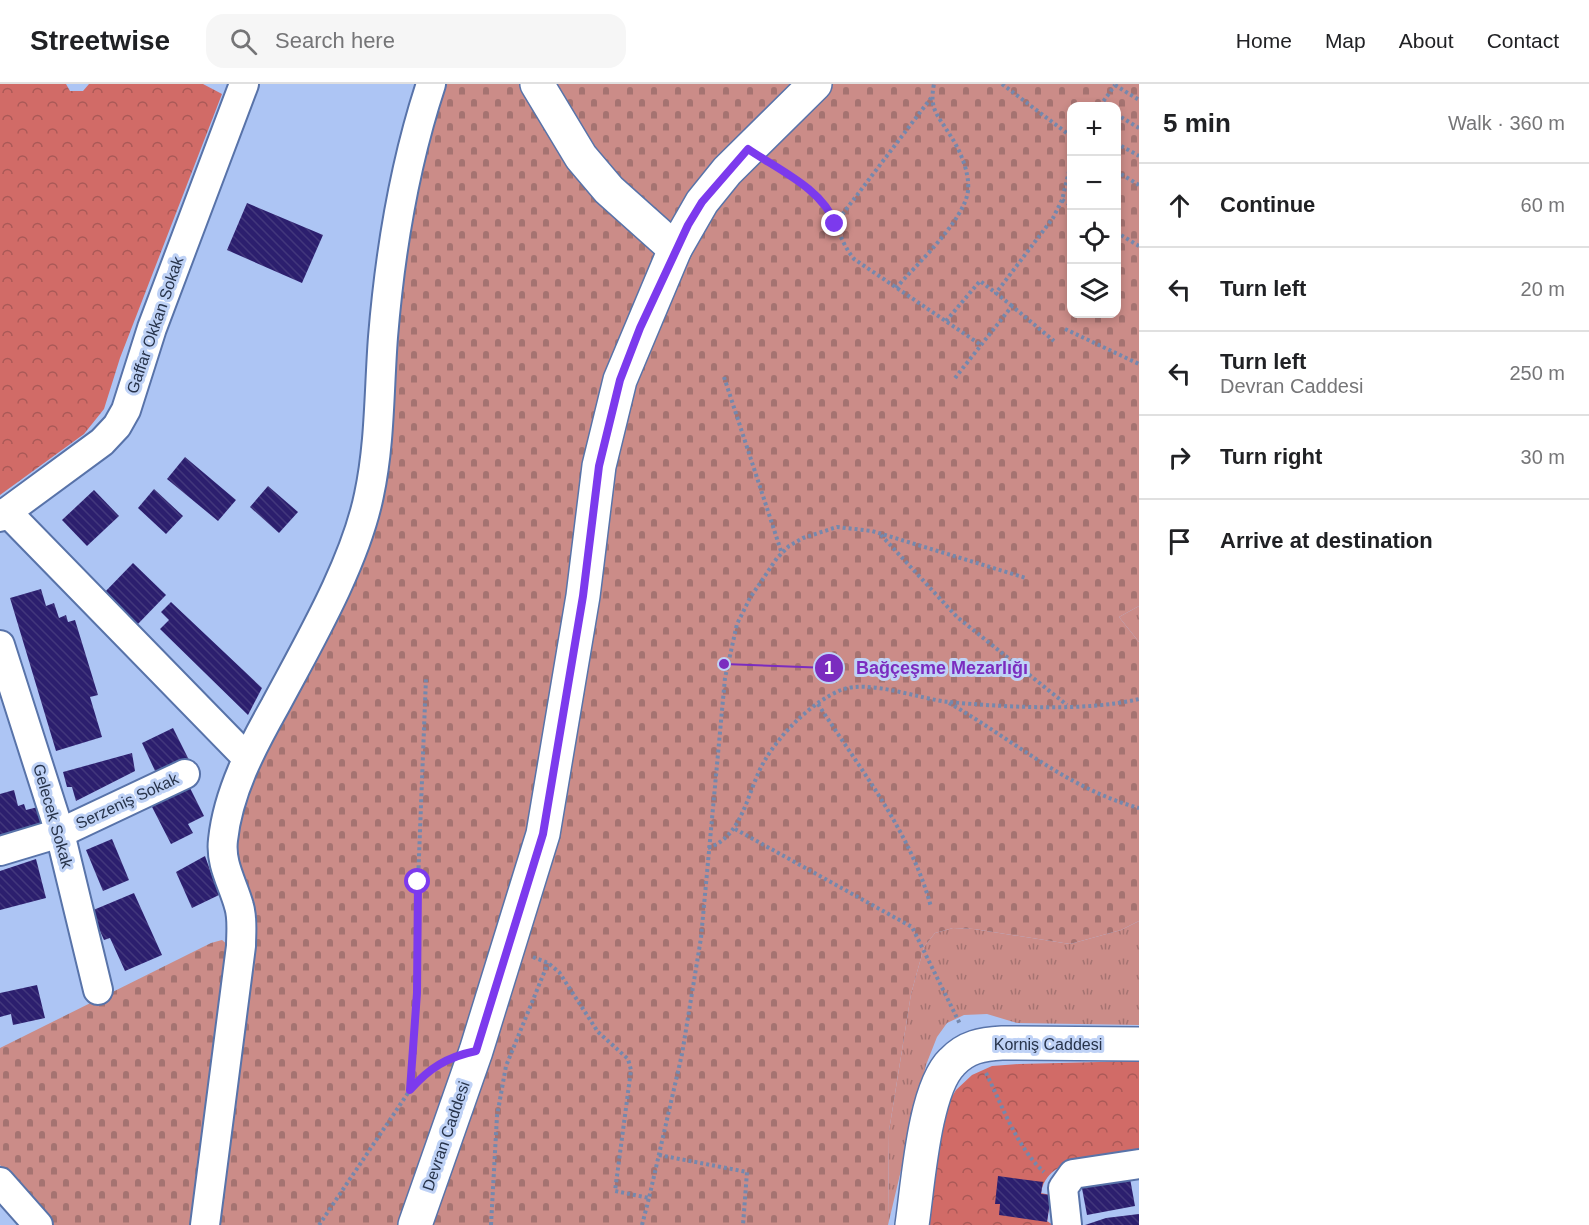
<!DOCTYPE html>
<meta charset="utf-8">
<style>
:root{--surface:#fff;--page:#f6f6f6;--text:#202124;--muted:#757577;--line:#e0e0e0}
body{margin:0;font-family:Helvetica,sans-serif;background:var(--page);color:var(--text)}
.controls{position:absolute;right:18px;top:18px;display:grid;overflow:hidden;border-radius:12px;box-shadow:0 3px 9px #0003}
.controls button{width:54px;height:54px;display:grid;place-items:center;padding:0;border:0;border-bottom:2px solid var(--line);background:var(--surface);color:var(--text);font:30px sans-serif}
.stop{position:absolute;width:18px;height:18px;margin:-14px;border:4px solid #7c3aed;border-radius:50%;background:#fff}
.stop.end{background:#7c3aed;border-color:#fff;box-shadow:0 2px 6px #0008}
.list{margin:0;padding:0;list-style:none}
h2{display:flex;justify-content:space-between;align-items:center;height:78px;margin:0;padding:0 24px;font-size:26px}
h2 small{font-size:20px;font-weight:400;color:var(--muted)}
.list li{display:grid;grid-template-columns:39px 1fr auto;gap:18px;align-items:center;box-sizing:border-box;height:84px;padding:0 24px;border-top:2px solid var(--line)}
.list b{display:block;font-size:22px;white-space:nowrap}
.list p{margin:0;font-size:20px;white-space:nowrap;color:var(--muted)}
.list em{font-size:20px;font-style:normal;color:var(--muted)}
.icon{flex:none;width:33px;height:33px;fill:none;stroke:currentColor;stroke-width:2;stroke-linecap:round;stroke-linejoin:round}
.map{position:relative;flex:none;width:1139px;height:1141px;overflow:hidden}
header{display:flex;align-items:center;gap:36px;box-sizing:border-box;height:84px;padding:0 30px;background:var(--surface);border-bottom:2px solid var(--line)}
header strong{font-size:28px}
nav{display:flex;gap:33px;margin-inline-start:auto;font-size:21px}
.search{width:420px;height:54px;background:var(--page);display:flex;align-items:center;gap:15px;box-sizing:border-box;padding:0 21px;border-radius:18px;color:var(--muted);font-size:22px}
main{display:flex}
aside{flex:1;background:var(--surface)}
.map>svg:first-child{display:block}
</style>
<header>
<strong>Streetwise</strong>
<div class="search"><svg class="icon" aria-label="search" viewBox="0 0 24 24"><circle cx="10" cy="10" r="6"/><path d="M15 15l6 6"/></svg>Search here</div>
<nav><a>Home</a><a>Map</a><a>About</a><a>Contact</a></nav>
</header>
<main>
<div class="map">
<svg width="1139" height="1141" viewBox="0 0 1139 1141">
<defs>
<pattern id="grass-tufts" width="24" height="20" patternUnits="userSpaceOnUse" patternTransform="scale(1.5)"><rect width="24" height="20" fill="#cb8c88"/><path d="M3 7l-1-3M5 7V3M7 7l1-3M15 17l-1-3M17 17v-4M19 17l1-3" fill="none" stroke="#a57371"/></pattern>
<pattern id="forest-crowns" width="20" height="18" patternUnits="userSpaceOnUse" patternTransform="scale(1.5)"><rect width="20" height="18" fill="#d16b67"/><path d="M2 6a3 3 0 1 1 6 0M12 15a3 3 0 1 1 6 0" fill="none" stroke="#aa5957"/></pattern>
<pattern id="cemetery-stones" width="16" height="16" patternUnits="userSpaceOnUse" patternTransform="scale(1.5)"><rect width="16" height="16" fill="#cb8c88"/><path d="M2 7V4a2 2 0 0 1 4 0v3zM10 15v-3a2 2 0 0 1 4 0v3z" fill="#a57371"/></pattern>
<pattern id="building-back-hatch" width="6" height="6" patternUnits="userSpaceOnUse" patternTransform="scale(1.5)"><rect width="6" height="6" fill="#2c1f6e"/><path d="M-1 5l2 2M0 0l6 6M5-1l2 2" fill="none" stroke="#42377c"/></pattern>
</defs>
<rect width="100%" height="100%" fill="#adc5f4"/>
<g fill="url(#grass-tufts)">
<path d="M1139,522V558L1119,533Z"/>
<path d="M1139,837V941L1017,939L987,930L964,931L947,939L937,953L926,981L888,1141L889,1047L911,910L924,863L935,849L953,844L974,845L1070,860L1121,846Z"/>
</g>
<g fill="url(#forest-crowns)">
<path d="M0,0H66L70,7H83L89,0H203L222,10L120,274L104,325L84,350L0,411Z"/>
<path d="M1139,977V1069C1107,1073 1048,1069 1041,1109L1051,1111L1047,1137L1053,1141H926L944,1026L956,1006L972,991L992,982L1019,980Z"/>
</g>
<g fill="url(#cemetery-stones)" fill-rule="evenodd">
<path d="M444,0H1139V522L1119,533L1139,558V837L1121,846L1070,860L974,845L953,844L935,849L924,863L911,910L889,1047L888,1141H214L233,755L258,681L356,493L373,452L385,402L403,162L423,61ZM1072,22H1116V230H1072Z"/>
<path d="M222,856L228,861L195,1141H53L0,1081V964L211,859Z"/>
</g>
<g fill="url(#building-back-hatch)">
<path d="M247,119L323,151L302,199L227,166Z"/>
<path d="M185,373L236,416L218,437L167,395Z"/>
<path d="M268,402L298,428L279,449L250,423Z"/>
<path d="M154,405L183,432L166,450L138,424Z"/>
<path d="M94,406L119,432L87,462L62,436Z"/>
<path d="M133,479L166,511L136,542L103,510Z"/>
<path d="M41,505L46,522L54,519L59,534L66,531L68,538L75,536L98,611L90,613L102,653L56,667L10,514Z"/>
<path d="M171,518L262,604L248,631L160,545L169,536L161,528Z"/>
<path d="M173,644L189,676L157,691L142,659Z"/>
<path d="M132,669L135,687L76,717L72,703H67L63,688Z"/>
<path d="M188,700L204,732L188,740L193,749L171,760L150,719Z"/>
<path d="M14,706L18,722L24,720L26,726L42,722L47,743L0,756V710Z"/>
<path d="M112,755L129,796L103,807L86,766Z"/>
<path d="M205,772L219,811L192,824L176,788Z"/>
<path d="M36,775L46,814L0,826V787Z"/>
<path d="M134,809L162,871L125,887L110,854L104,856L91,827Z"/>
<path d="M37,901L45,934L13,941L11,930L0,933V909Z"/>
<path d="M1129,1089L1135,1122L1087,1131L1081,1099Z"/>
<path d="M998,1092L1043,1098L1041,1110L1051,1111L1047,1138L999,1131L1000,1120H995Z"/>
<path d="M1139,1130V1141H1085L1106,1134Z"/>
</g>
<g fill="none" stroke-linecap="round" stroke-linejoin="round">
<defs>
<g id="street">
<path d="M7,428L247,674"/>
<path d="M0,433L102,358L117,342L126,326L152,244L244,0"/>
<path d="M0,561L60,749L98,906"/>
<path d="M0,767L60,749L185,690"/>
<path d="M0,1098L38,1141"/>
<path d="M205,1141L241,862C241,849 243,835 239,822C233,800 220,780 223,756C228,708 252,663 275,622C308,560 355,480 369,411C380,360 379,306 383,253C390,168 404,82 431,0"/>
<path d="M1067,1141L1063,1104L1073,1090L1139,1080"/>
</g>
<g id="secondary">
<path d="M537,0L581,73L609,106L675,165"/>
<path d="M415,1141L476,967L543,750L583,512L599,382L620,296L675,165L702,118L727,87L815,0"/>
<path d="M912,1141C918,1101 924,1005 952,978C966,963 982,960 1002,959L1139,960"/>
</g>
</defs>
<use href="#street" stroke="#5873a9" stroke-width="32"/>
<use href="#secondary" stroke="#5873a9" stroke-width="36"/>
<g stroke="#7588ad" stroke-width="4" stroke-dasharray="3 3" stroke-linecap="butt">
<path d="M1002,0L1072,53"/>
<path d="M1115,1L1139,16"/>
<path d="M1100,22L1115,1"/>
<path d="M1116,30L1139,44"/>
<path d="M1116,59L1139,72"/>
<path d="M772,81C791,94 814,106 827,126C838,142 841,159 854,175L981,261"/>
<path d="M1116,87L1139,101"/>
<path d="M1062,116L1072,122"/>
<path d="M835,140L931,14"/>
<path d="M1116,148L1139,162"/>
<path d="M896,204C916,181 964,137 968,107C970,89 960,66 950,51C937,30 929,25 934,0"/>
<path d="M1012,222L996,209L1053,134L1062,116L1072,75"/>
<path d="M946,237L980,197L996,209"/>
<path d="M1065,245L1139,280"/>
<path d="M724,293L782,470"/>
<path d="M955,294L1012,222L1054,257"/>
<path d="M881,451L957,533L1067,621"/>
<path d="M949,619C1012,655 1068,705 1139,724"/>
<path d="M818,620C860,685 911,748 931,823"/>
<path d="M735,745L912,843L960,940"/>
<path d="M708,764C744,752 747,706 765,676C781,649 812,618 841,606C869,595 919,615 949,618C1004,623 1086,628 1139,615"/>
<path d="M533,873L548,879L559,888L598,948L628,975L631,986L615,1107L649,1114L682,970L701,854L725,594L737,540L750,514L777,474L789,462L803,454L837,443L872,447L1026,494"/>
<path d="M986,989C1002,1021 1017,1064 1044,1088"/>
<path d="M410,1006L416,909L418,798L426,594"/>
<path d="M659,1071L747,1088L743,1141"/>
<path d="M319,1141L410,1006L423,992L442,978"/>
<path d="M491,1141L497,1032L506,982L548,879"/>
<path d="M642,1141L649,1114"/>
</g>
<use href="#street" stroke="#fff" stroke-width="28"/>
<use href="#secondary" stroke="#fff" stroke-width="33"/>
</g>
<g fill="none" stroke-linecap="round" stroke-linejoin="round">
<path stroke="#7c3aed" stroke-width="8" d="M418,798L417,909L410,1006C429,984 447,973 476,967L543,750L583,512L599,382L620,296L640,244L688,141L702,118L748,65C777,85 823,105 835,140"/>
</g>
<g text-anchor="middle" dominant-baseline="central" stroke-width="6" stroke-linejoin="round" paint-order="stroke">
<g font-size="16" fill="#27334a" stroke="#bfd2f6">
<text transform="translate(155 241) rotate(-71)">Gaffar Okkan Sokak</text>
<text transform="translate(127 717) rotate(-25)">Serzeniş Sokak</text>
<text transform="translate(53 732) rotate(74)">Gelecek Sokak</text>
<text x="1048" y="960">Korniş Caddesi</text>
<text transform="translate(446 1052) rotate(-71)">Devran Caddesi</text>
</g>
</g>
<path fill="none" stroke="#7b2cbf" stroke-width="2" d="M724 580L829 584"/>
<g fill="#7b2cbf" stroke="#bfd2f6" stroke-width="2">
<circle cx="724" cy="580" r="6"/>
<circle cx="829" cy="584" r="15"/>
</g>
<g font-size="18" text-anchor="middle" font-weight="bold" fill="#fff">
<text x="829" y="590">1</text>
</g>
<g font-size="18" text-anchor="middle" font-weight="bold" fill="#7b2cbf" stroke="#bfd2f6" stroke-width="6" stroke-linejoin="round" paint-order="stroke">
<text x="942" y="590">Bağçeşme Mezarlığı</text>
</g>
</svg>
<div class="controls">
<button>+</button>
<button>−</button>
<button><svg class="icon" aria-label="locate" viewBox="0 0 24 24"><circle cx="12" cy="12" r="6"/><path d="M12 2v4M12 18v4M2 12h4M18 12h4"/></svg></button>
<button><svg class="icon" aria-label="layers" viewBox="0 0 24 24"><path d="M12 4l9 5-9 5-9-5zM3 14l9 5 9-5"/></svg></button>
</div>
<div class="stop" style="left:418px;top:798px"></div>
<div class="stop end" style="left:835px;top:140px"></div>
</div>
<aside>
<h2>5 min<small>Walk · 360 m</small></h2>
<ul class="list">
<li><svg class="icon" aria-label="ahead" viewBox="0 0 24 24"><path d="M12 20V5M6 11l6-6 6 6"/></svg><div><b>Continue</b></div><em>60 m</em></li>
<li><svg class="icon" aria-label="left" viewBox="0 0 24 24"><path d="M17 20v-9H6M10 6l-5 5 5 5"/></svg><div><b>Turn left</b></div><em>20 m</em></li>
<li><svg class="icon" aria-label="left" viewBox="0 0 24 24"><path d="M17 20v-9H6M10 6l-5 5 5 5"/></svg><div><b>Turn left</b><p>Devran Caddesi</p></div><em>250 m</em></li>
<li><svg class="icon" aria-label="right" viewBox="0 0 24 24"><path d="M7 20v-9h11M14 6l5 5-5 5"/></svg><div><b>Turn right</b></div><em>30 m</em></li>
<li><svg class="icon" aria-label="arrive" viewBox="0 0 24 24"><path d="M6 21V4h12l-3 4 3 4H6"/></svg><div><b>Arrive at destination</b></div></li>
</ul>
</aside>
</main>
